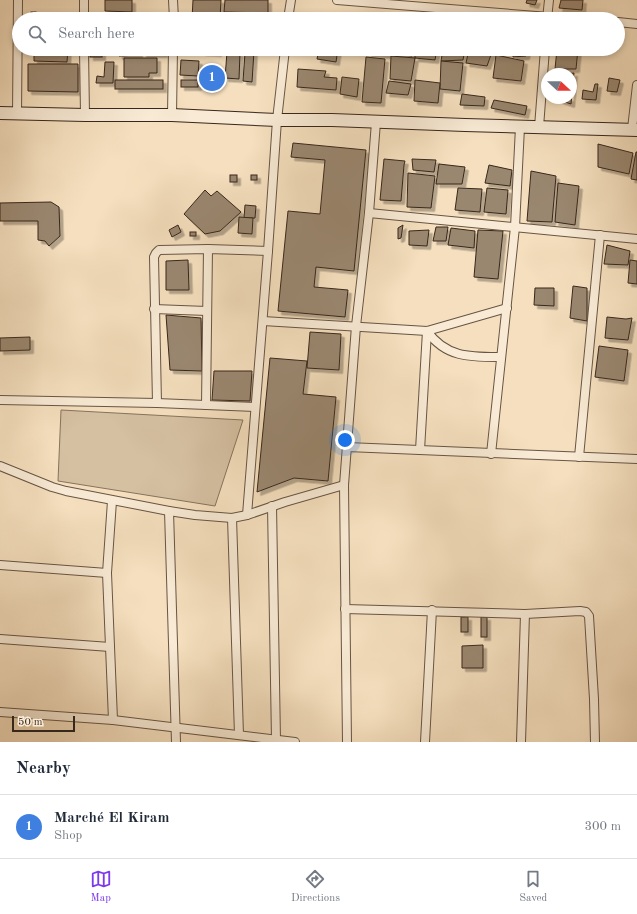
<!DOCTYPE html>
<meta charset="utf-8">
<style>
:root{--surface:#fff;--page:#f2f2f3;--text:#1f2937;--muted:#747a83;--line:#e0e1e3;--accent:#7c3aed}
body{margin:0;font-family:"Old Standard TT",serif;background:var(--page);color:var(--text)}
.compass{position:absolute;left:541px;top:68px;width:36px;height:36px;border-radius:50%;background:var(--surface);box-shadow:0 2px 6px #0003;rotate:112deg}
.scale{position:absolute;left:12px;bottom:10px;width:63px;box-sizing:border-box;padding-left:4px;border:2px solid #38271b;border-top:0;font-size:11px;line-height:14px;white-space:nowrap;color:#38271b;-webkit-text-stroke:3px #f8ead5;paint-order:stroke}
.you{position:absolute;left:345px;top:440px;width:14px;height:14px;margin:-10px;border:3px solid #fff;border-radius:50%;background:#1a73e8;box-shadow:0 0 0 6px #1a73e833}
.badge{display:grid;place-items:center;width:26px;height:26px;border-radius:50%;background:var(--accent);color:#fff;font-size:13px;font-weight:700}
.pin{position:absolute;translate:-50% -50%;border:2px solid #fff;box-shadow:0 1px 4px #0006}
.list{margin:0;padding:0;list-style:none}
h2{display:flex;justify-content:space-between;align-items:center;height:52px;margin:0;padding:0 16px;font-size:17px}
h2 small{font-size:13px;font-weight:400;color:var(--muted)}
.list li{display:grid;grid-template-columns:26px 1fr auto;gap:12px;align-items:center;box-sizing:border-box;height:64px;padding:0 16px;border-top:1px solid var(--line)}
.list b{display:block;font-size:15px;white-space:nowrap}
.list p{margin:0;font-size:13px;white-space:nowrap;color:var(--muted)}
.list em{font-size:13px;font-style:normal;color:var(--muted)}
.icon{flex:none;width:22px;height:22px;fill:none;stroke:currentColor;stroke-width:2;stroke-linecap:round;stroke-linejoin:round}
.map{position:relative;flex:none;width:637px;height:742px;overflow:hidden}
.search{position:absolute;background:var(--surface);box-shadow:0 2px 6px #0003;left:12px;right:12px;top:12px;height:44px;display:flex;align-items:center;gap:10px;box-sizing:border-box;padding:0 14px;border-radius:22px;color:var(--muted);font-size:15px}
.sheet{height:116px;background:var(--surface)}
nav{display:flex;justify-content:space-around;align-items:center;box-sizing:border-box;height:56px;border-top:1px solid var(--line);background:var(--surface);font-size:11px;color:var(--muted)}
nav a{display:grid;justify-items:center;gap:2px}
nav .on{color:var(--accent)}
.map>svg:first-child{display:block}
</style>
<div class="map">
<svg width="637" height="742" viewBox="0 0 637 742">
<defs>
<filter id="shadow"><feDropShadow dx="3.5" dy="3.5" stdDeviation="0" flood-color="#0004"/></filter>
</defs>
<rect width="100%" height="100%" fill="#f5dfbe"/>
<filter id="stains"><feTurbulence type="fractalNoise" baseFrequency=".005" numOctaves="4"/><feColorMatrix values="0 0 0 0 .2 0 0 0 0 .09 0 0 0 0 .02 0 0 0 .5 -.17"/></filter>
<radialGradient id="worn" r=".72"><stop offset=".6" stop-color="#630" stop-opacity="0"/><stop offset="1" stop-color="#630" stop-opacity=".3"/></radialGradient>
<path fill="#d5c0a2" stroke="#86745e" d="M61,410L243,420L215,506L58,481Z"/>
<g fill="#9a8770" stroke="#38271b" filter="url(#shadow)">
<path d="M105,0H132V12L105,11Z"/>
<path d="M193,0H221L220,19H192Z"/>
<path d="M225,0H268V13L224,12Z"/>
<path d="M527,0H537L535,5L526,3Z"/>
<path d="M561,0H583L582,10L559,8Z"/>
<rect x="31" y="12" width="5" height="7"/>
<rect x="40" y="16" width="21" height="3"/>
<path d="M34,49H68L67,62L34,61Z"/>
<rect x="90" y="49" width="12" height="8"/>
<path d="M119,49H139V55L119,56Z"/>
<rect x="143" y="49" width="21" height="5"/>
<path d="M203,49H219L218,53L202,52Z"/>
<path d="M319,49H338L336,62L317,59Z"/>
<path d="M344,49H364V51H343Z"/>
<path d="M368,49H388L387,55L368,53Z"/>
<path d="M396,49H412V56L395,54Z"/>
<path d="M415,49H437L435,60L415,58Z"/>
<path d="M443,49H465L463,60L441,61Z"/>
<path d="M469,49L492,52L487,66L466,63Z"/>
<path d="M513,49H527L526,56L513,57Z"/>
<path d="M557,49H578L576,69H555Z"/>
<path d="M254,51L252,82L243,81L245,53Z"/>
<path d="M227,52L240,53L239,79L225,78Z"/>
<path d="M496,55L524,61L521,81L493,78Z"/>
<path d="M391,56L415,58L411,81L390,79Z"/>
<path d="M366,57L385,59L381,103L362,102Z"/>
<path d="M124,58H157V73H149V77H124Z"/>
<path d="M181,60L199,61L198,76L180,75Z"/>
<path d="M441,61L463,63L460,91L440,89Z"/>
<path d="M105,62H114L113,83H96L97,76L104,77Z"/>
<path d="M28,64H78V92L28,91Z"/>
<path d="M298,69L326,71L324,77L337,78L336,90L297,87Z"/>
<path d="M574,73L571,104L559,100L560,98H571V74H562Z"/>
<path d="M342,77L359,79L357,97L340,94Z"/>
<path d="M609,78L620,80L617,92L607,91Z"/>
<rect x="115" y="80" width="48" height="9"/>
<rect x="181" y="80" width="17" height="7"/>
<path d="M415,80L440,83L438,103L414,101Z"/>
<path d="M389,81L411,84L408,95L386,93Z"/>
<path d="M595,84H598L596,100L582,99L583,90L593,92Z"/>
<path d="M462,94L485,97L484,106L460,105Z"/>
<path d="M494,100L527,106L525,115L491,108Z"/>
<path d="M293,143L366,150L354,271L316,267L314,287L348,290L345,317L278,311L288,211L320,214L325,160L291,157Z"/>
<path d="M598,144L633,153L629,174L598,167Z"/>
<path d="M636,152H637V180L631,179Z"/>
<path d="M384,159L405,161L404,165L401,201L380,200Z"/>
<path d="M412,159L436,160L434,172L413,170Z"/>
<path d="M439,164L465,167L462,184H436Z"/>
<path d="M489,165L512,170L510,186L485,183Z"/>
<path d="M531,171L556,176L552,222L527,221Z"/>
<path d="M408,173L435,176L431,208L407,207Z"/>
<rect x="230" y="175" width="7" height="7"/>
<rect x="251" y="175" width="6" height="5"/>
<path d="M558,183L579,186L575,225L555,222Z"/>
<path d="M458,188L482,189L480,212L455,210Z"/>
<path d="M487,188L508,190L506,214L484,212Z"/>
<path d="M205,190L211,196L217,191L241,212L220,231L205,234L184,214Z"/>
<path d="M51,202L59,207L60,236L49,246L45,241L38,240V221H0V203Z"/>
<path d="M245,205L256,206L255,218H244Z"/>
<path d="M239,217L253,218L252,234L238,233Z"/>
<path d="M178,225L181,232L172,237L169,230Z"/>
<path d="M403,225L401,238L398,239V228Z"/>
<path d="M436,227H448L446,241H433Z"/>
<path d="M451,228L475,231L474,248L448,245Z"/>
<path d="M429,230L427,246L409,245V231Z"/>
<path d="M478,230L503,231L498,279L474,277Z"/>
<rect x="190" y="232" width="6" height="4"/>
<path d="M607,245L630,251L628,265L604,264Z"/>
<path d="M188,260L189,290H166V261Z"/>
<path d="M630,260L637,261V284L628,283Z"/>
<path d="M573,286L587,288V321L570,318Z"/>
<path d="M535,288H554V306L534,305Z"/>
<path d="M166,315L201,318L202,371L170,370Z"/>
<path d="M607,317L626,319L632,318L628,340L605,338Z"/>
<path d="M310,332L341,334L339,370L307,368Z"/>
<path d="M30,337V350L0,351V338Z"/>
<path d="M599,346L628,350L624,381L595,377Z"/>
<path d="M270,358L307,361L303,394L336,397L328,481L294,478L257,492Z"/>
<path d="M214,371H252L250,401L212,400Z"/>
<rect x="461" y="617" width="7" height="15"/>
<rect x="481" y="617" width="6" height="20"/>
<path d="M483,645V668H462V646Z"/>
</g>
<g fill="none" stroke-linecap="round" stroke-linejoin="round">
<defs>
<g id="street">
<path d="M84,0V19"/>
<path d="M173,0L174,19"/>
<path d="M337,0L574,19"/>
<path d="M288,19L291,0"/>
<path d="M547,19L549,0"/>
<path d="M618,22L637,24"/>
<path d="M84,49L85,115"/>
<path d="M17,114L18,0"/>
<path d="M172,115L173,49"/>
<path d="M539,127L545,49"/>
<path d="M632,129L637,85"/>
<path d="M369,213L637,239"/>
<path d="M154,309L207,311"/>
<path d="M263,321L427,331L507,308"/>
<path d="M427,331C446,358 471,357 501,357"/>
<path d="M0,400L157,403L255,407"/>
<path d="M157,403L154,257L156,253L159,250L208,249L268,251"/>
<path d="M206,405L208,249"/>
<path d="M347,447L637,459"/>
<path d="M420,450L427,331"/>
<path d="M491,454L515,227L520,127"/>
<path d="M579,457L600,235"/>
<path d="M0,466L52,487L66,491L169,511L195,515L232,518L247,515L285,502L344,485"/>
<path d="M112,501L107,573L113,720"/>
<path d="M272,506L276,740"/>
<path d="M169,511L176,742"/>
<path d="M247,515L268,251L277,120L285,49"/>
<path d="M232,518L239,735"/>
<path d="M0,565L107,573"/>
<path d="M345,609L525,614L580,611L586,612L589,616L594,699L595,742"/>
<path d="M0,639L110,647"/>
<path d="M0,712L113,720L295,742"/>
<path d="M347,742L344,485L356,326L369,213L376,122"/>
<path d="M425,742L432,610"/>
<path d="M521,742L525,614"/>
</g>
<path id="secondary" d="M0,113L85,115H172L277,120H332L465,125L637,130"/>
</defs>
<use href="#street" stroke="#675544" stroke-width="10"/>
<use href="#secondary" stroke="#38271b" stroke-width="14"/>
<use href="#street" stroke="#f8ead5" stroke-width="8"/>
<use href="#secondary" stroke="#f8ead5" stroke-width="12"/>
</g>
<rect width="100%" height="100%" filter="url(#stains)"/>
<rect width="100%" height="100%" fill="url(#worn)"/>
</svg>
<svg class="compass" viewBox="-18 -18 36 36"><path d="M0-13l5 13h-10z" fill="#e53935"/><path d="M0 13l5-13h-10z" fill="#747a83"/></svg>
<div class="scale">50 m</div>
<div class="you"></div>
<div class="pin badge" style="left:212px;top:78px;background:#3f7fe0">1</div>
<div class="search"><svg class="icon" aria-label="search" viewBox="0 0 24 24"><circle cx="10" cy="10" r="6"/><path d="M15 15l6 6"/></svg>Search here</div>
</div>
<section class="sheet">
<h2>Nearby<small></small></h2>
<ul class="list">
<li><span class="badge" style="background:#3f7fe0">1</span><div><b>Marché El Kiram</b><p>Shop</p></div><em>300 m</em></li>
</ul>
</section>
<nav>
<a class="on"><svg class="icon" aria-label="map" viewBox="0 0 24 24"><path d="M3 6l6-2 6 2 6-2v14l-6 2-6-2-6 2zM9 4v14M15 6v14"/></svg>Map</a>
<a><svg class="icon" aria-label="directions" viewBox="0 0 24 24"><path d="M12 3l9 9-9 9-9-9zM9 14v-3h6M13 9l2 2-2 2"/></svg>Directions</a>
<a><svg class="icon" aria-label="saved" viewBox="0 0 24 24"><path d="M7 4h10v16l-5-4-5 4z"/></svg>Saved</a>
</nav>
